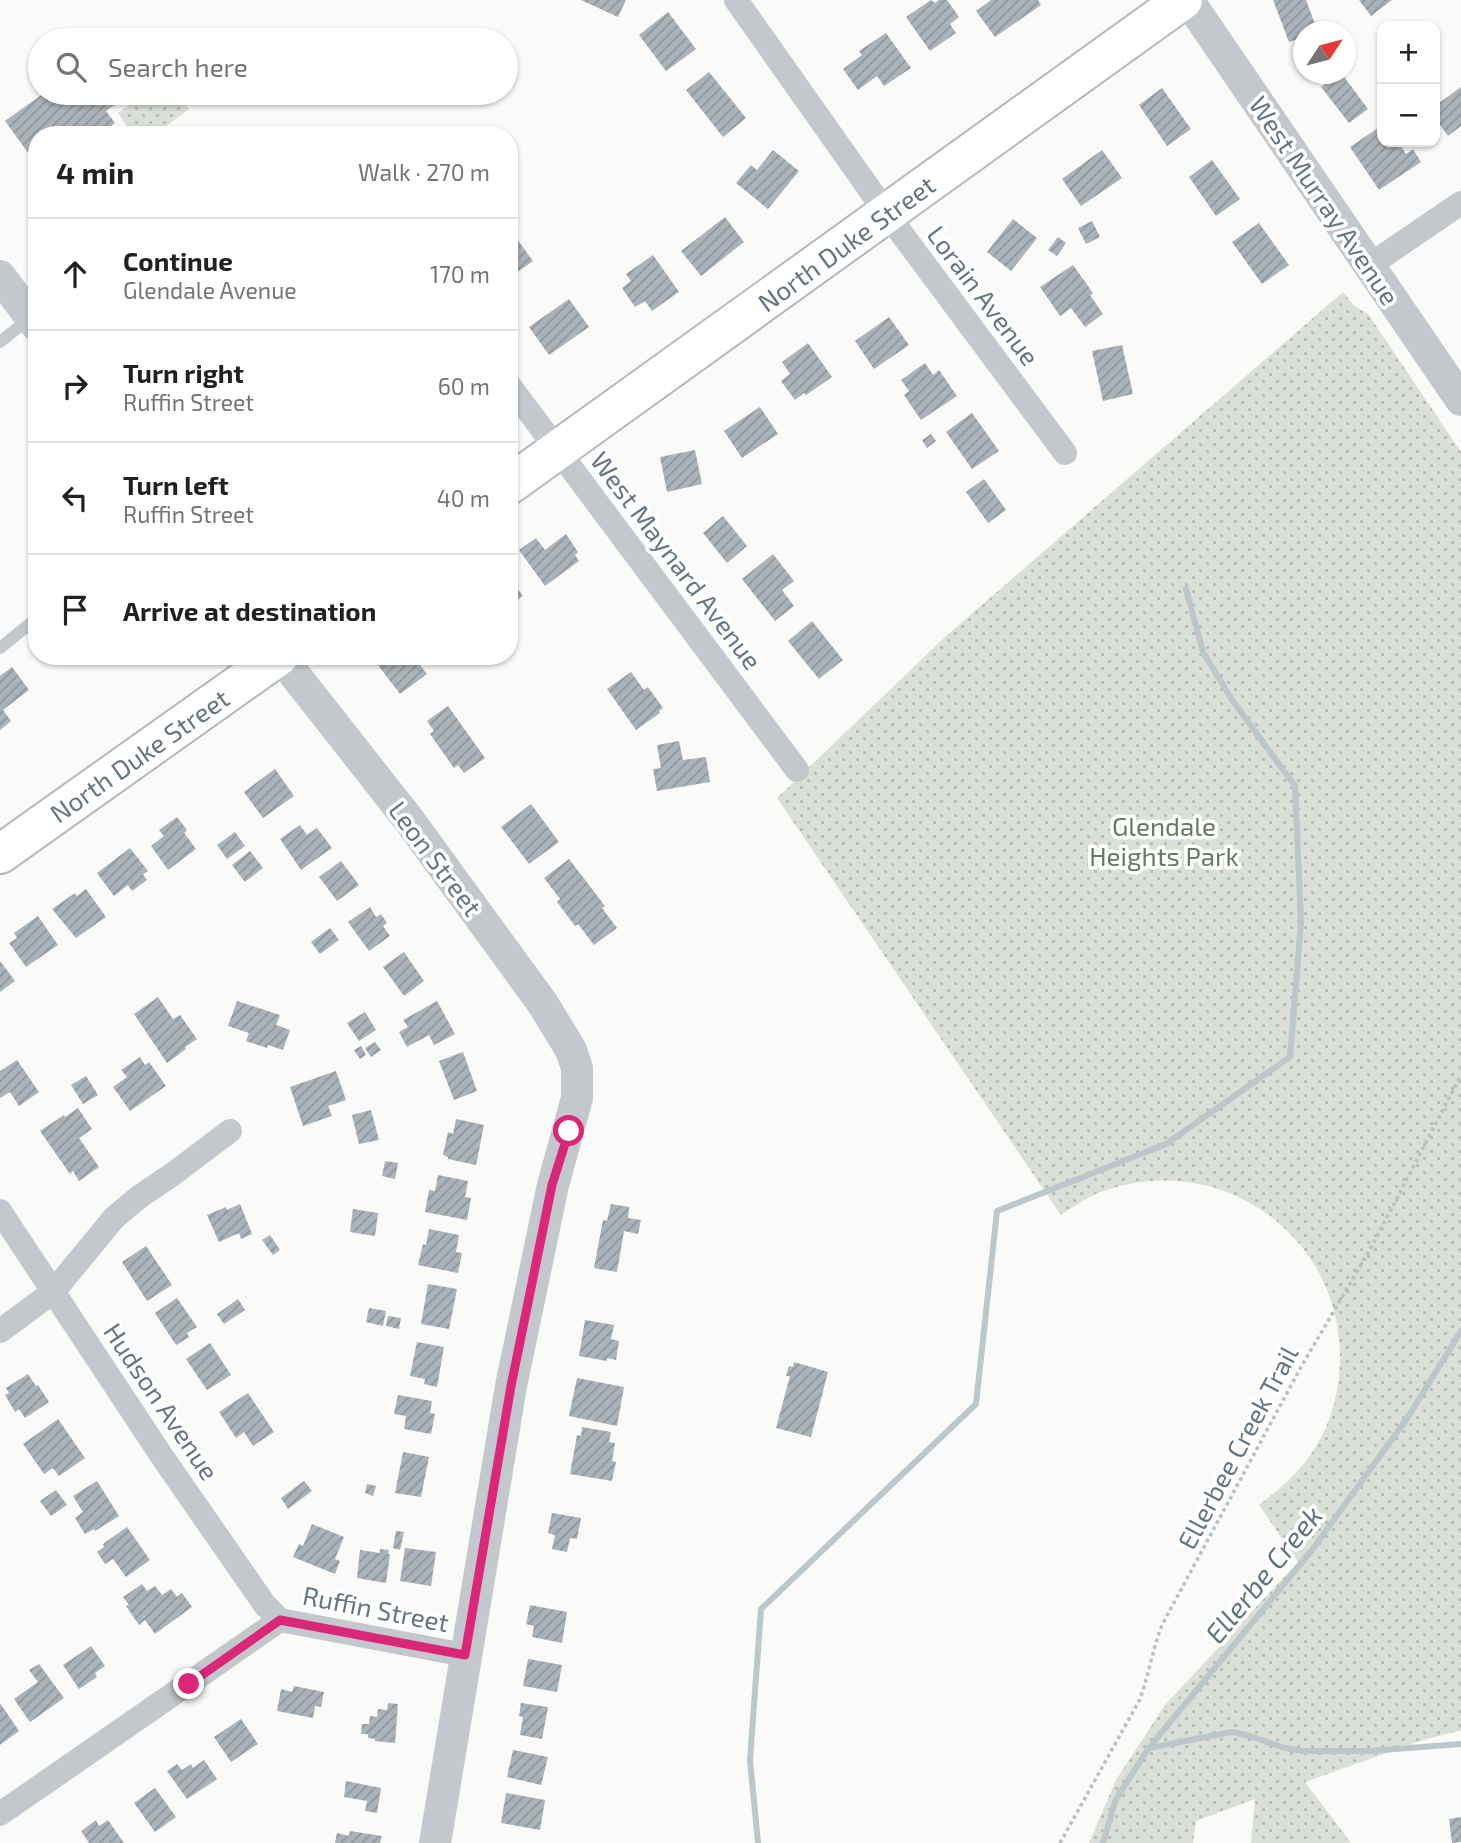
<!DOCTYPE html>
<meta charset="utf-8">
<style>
:root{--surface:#fff;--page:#f6f6f6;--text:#202124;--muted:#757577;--line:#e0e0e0}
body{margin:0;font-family:"Exo 2",sans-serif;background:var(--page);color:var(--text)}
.controls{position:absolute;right:21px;top:21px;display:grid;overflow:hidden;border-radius:14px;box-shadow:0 2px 5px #0004}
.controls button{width:63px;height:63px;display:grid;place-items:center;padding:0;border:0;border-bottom:2px solid var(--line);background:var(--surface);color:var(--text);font:35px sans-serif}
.compass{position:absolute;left:1293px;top:21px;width:63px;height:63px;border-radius:50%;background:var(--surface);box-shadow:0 2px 5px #0004;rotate:54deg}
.stop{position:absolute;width:21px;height:21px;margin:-16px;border:5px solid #db2777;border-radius:50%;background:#fff}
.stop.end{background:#db2777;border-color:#fff;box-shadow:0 2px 7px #0008}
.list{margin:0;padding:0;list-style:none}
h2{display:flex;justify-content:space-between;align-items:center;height:91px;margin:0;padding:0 28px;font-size:30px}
h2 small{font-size:23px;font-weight:400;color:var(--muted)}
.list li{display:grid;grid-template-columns:46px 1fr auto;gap:21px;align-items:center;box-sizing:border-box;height:112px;padding:0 28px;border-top:2px solid var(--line)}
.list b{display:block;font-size:26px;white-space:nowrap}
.list p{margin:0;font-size:23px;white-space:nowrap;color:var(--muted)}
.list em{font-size:23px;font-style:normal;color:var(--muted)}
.icon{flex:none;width:38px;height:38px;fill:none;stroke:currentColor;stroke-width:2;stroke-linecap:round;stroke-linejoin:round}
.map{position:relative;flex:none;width:1461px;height:1843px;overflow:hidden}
.search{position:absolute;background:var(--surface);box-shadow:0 2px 5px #0004;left:28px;top:28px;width:490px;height:77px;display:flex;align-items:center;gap:18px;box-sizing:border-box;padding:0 24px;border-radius:38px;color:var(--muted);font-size:26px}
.panel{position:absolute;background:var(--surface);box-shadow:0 2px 5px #0004;left:28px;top:126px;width:490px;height:539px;border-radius:28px}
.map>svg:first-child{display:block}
</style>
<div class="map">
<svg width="1461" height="1843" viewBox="0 0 1461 1843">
<defs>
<pattern id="park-dots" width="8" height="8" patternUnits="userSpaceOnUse" patternTransform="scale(1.75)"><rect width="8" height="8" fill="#dadfd7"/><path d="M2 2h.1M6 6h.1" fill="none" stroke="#b4b9b4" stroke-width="1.8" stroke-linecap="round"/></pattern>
<pattern id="building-hatch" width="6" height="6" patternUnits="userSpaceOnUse" patternTransform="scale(1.75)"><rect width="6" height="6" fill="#aab3b9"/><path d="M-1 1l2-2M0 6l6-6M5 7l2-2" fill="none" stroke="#8e969c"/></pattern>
</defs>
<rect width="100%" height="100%" fill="#fafaf8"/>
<g fill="url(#park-dots)">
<path d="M146,93H177L189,109L154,135H133L118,113Z"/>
<path d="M1343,292L1354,306L1368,314L1461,452V1730L1420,1741L1305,1782L1351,1843H1251L1255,1799L1196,1821L1193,1843H1089L1116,1780L1165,1705L1298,1562L1259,1505C1281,1488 1300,1472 1315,1448C1332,1421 1340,1389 1340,1357C1340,1236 1222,1151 1107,1190C1090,1195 1076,1205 1061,1215L777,798L945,637Z"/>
</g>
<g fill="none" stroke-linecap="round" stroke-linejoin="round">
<g stroke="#bbc7cb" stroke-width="6">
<path d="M1149,1748L1232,1732L1250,1736L1285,1748L1303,1751H1369L1461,1744"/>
<path d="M758,1843L750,1760L761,1609L976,1404L997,1211L1166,1144L1290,1057L1301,922L1295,786L1232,700L1203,652L1186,589"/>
<path d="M1103,1843L1116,1799L1148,1749L1312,1550L1408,1417L1461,1331"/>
</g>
</g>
<g fill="url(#building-hatch)">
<path d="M581,0H626L618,17Z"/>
<path d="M931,0L935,3L939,0H947L959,17L950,24L956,33L930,51L906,17Z"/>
<path d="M991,0H1038L1041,5L995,37L976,11Z"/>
<path d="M1273,0H1306L1318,32H1304V37L1289,42Z"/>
<path d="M1359,0H1392L1371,16Z"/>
<path d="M668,12L696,49L666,71L639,35Z"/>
<path d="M886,33L911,68L884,86L877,76L858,90L843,69L862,55L859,51Z"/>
<path d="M709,72L746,118L723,137L686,90Z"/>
<path d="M1339,74H1342L1368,109L1349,123L1321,87Z"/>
<path d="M1461,87V126L1448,136L1435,118V106Z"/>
<path d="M1162,88L1191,129L1167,146L1139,105Z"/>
<path d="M44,93H132L106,111L115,123L98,135H37V165L5,121Z"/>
<path d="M1381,126L1382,142H1398L1406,154L1413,149L1421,162L1379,190L1350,147Z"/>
<path d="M773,150L799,171L768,209L736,183L751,165L757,170Z"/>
<path d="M1102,150L1122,178L1081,206L1062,179Z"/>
<path d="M1212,160L1240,199L1216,216L1189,177Z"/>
<path d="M725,217L744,242L701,276L681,251Z"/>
<path d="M1013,219L1037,238L1011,271L987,252Z"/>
<path d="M1092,221L1100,237L1086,244L1078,228Z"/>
<path d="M1259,223L1289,265L1262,284L1232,242Z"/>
<path d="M509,228L533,261L509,278Z"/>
<path d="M1058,237L1066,243L1057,256L1048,250Z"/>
<path d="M653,255L679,292L652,311L645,301L635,307L622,288L631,281L626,274Z"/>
<path d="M1073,265L1093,293L1090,295L1103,314L1085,327L1071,308L1060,316L1040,287Z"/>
<path d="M569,299L589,327L549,355L529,327Z"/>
<path d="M889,317L909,345L874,369L855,341Z"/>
<path d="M808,343L832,377L806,395L804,393L795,400L781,381L790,374L782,362Z"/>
<path d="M1122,345L1133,394L1103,401L1092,351Z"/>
<path d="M925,363L933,375L939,370L957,396L921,420L904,395L909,391L901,380Z"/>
<path d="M760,407L778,434L742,458L724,431Z"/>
<path d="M972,413L999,451L972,469L946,432Z"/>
<path d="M931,434L936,441L927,448L922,440Z"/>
<path d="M695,450L702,484L667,492L660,457Z"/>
<path d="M984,479L1006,510L988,523L966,492Z"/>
<path d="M723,516L747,546L727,563L703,533Z"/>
<path d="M566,534L578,552L575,555L579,561L545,586L519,550L536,538L545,550Z"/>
<path d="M773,554L794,581L782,590L794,606L775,621L742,579Z"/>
<path d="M509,577L523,596L509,606Z"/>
<path d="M812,621L843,660L819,679L788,641Z"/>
<path d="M371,656H413L427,674L400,694Z"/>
<path d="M12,667L29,690L3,710L11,721L0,730V676Z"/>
<path d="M631,672L644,690L648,687L663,708L659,711L660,713L636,730L607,689Z"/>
<path d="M448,706L485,758L464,773L458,765L454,768L430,734L434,731L427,721Z"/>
<path d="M679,741L683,760L706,757L710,782L657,791L653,769L661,768L657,745Z"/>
<path d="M275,769L294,796L263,818L244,792Z"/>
<path d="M531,804L559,842L529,864L501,827Z"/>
<path d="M177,817L187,830L184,833L196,849L168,870L151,846L164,836L159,830Z"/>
<path d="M300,825L307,835L317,828L332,848L301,870L280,839Z"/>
<path d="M235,832L245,846L227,859L217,845Z"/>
<path d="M130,848L148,871L143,874L147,880L132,891L128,885L114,896L97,873Z"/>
<path d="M250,851L263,868L245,882L232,865Z"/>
<path d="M569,859L605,906L602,908L617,928L594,945L578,924L575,926L557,902L560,899L544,878Z"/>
<path d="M341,861L359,885L337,901L319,877Z"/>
<path d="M86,889L106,917L76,938L52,909L75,893L77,896Z"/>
<path d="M370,907L376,917L381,914L387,923L383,926L390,936L369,951L348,922Z"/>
<path d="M38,916L58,945L26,967L9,943L17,938L14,933Z"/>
<path d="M330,928L339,940L320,954L311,942Z"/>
<path d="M404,952L424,981L404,996L383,967Z"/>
<path d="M0,961L15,981L0,992Z"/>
<path d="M158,997L173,1019L180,1015L197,1039L185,1047L186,1049L167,1063L134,1014Z"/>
<path d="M237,1001L280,1015L276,1025L290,1030L283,1050L268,1045L267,1048L246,1041L249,1033L228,1026Z"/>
<path d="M437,1001L455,1034L434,1045L429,1035L407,1047L399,1032L408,1027L403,1020Z"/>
<path d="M365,1012L376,1030L359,1041L347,1023Z"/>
<path d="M375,1042L381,1050L371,1057L365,1048Z"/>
<path d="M361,1046L366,1055L360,1059L354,1050Z"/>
<path d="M463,1052L477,1091L454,1100L439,1061Z"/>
<path d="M140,1057L145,1065L149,1062L166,1086L130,1111L113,1087L127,1077L121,1070Z"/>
<path d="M17,1060L39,1092L19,1106L10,1092L0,1098V1071Z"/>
<path d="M336,1071L346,1100L328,1106L332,1116L303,1126L290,1087Z"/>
<path d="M86,1076L98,1095L83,1104L71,1085Z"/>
<path d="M78,1108L92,1129L79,1138L99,1167L79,1181L73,1171L70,1174L40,1131L64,1115L65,1117Z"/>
<path d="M371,1110L379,1140L359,1144L352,1115Z"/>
<path d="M456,1119L484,1125L476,1165L448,1159V1157L443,1155L448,1132L453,1134Z"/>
<path d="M385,1161L398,1163L395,1179L382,1176Z"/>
<path d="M438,1175L468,1181L465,1197L471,1198L467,1220L425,1212L429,1190L435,1191Z"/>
<path d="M240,1204L252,1234L241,1239L239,1233L219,1242L207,1215L226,1207L227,1210Z"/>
<path d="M611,1204L629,1207L628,1218L641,1220L638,1234L624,1231L617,1272L594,1268L603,1220L607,1221Z"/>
<path d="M353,1209L378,1213L375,1236L350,1232Z"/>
<path d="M429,1229L459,1235L456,1252L462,1253L458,1273L418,1265L423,1244L426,1245Z"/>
<path d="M270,1235L280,1250L273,1255L262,1240Z"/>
<path d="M146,1246L172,1285L147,1301L122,1262Z"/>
<path d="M428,1284L457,1289L449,1329L421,1324Z"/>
<path d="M177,1298L197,1327L187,1333L189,1337L176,1345L155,1313Z"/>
<path d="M238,1299L245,1310L224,1324L217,1314Z"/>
<path d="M369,1308L386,1311L383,1326L366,1322Z"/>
<path d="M388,1316L401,1318L399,1329L386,1326Z"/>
<path d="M585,1320L614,1325L611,1339L619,1341L616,1360L607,1358V1361L579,1356Z"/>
<path d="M417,1342L444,1347L437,1387L424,1384L425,1379L410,1376Z"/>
<path d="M210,1343L231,1375L207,1390L186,1359Z"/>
<path d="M794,1362L828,1372L811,1437L776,1428L790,1376H786L789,1366L793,1367Z"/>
<path d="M28,1374L36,1386L38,1385L49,1402L25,1418L19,1409L15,1412L5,1395L9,1393L6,1388Z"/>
<path d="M577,1378L624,1387L617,1426L569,1416Z"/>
<path d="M248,1393L274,1432L253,1446L244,1432L236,1438L219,1412Z"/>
<path d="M398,1395L432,1401L430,1413L435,1414L431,1434L404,1429L406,1416L394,1414Z"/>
<path d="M58,1419L85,1458L59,1476L53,1468L44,1474L23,1444Z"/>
<path d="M582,1427L611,1432L609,1442L615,1443L612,1461L616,1462L612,1481L570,1474L577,1435L581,1436Z"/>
<path d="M403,1452L429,1457L421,1497L395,1493Z"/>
<path d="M97,1481L119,1516L95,1531L94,1529L85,1534L75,1518L83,1512L73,1496Z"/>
<path d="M304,1481L312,1491L288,1509L281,1498Z"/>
<path d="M367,1484L376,1486L373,1496L365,1493Z"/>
<path d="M56,1490L67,1505L51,1516L40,1501Z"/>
<path d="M552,1513L581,1518L577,1539L570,1538L567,1552L552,1549L555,1535L548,1533Z"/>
<path d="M312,1524L344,1537L335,1559L340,1561L335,1574L293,1557L299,1544L303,1546Z"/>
<path d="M127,1527L150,1560L126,1577L113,1559L105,1564L97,1552L104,1547L103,1544Z"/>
<path d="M396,1531L404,1532L400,1550L393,1548Z"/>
<path d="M405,1548L436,1552L431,1586L400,1581Z"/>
<path d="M380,1549L389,1550L388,1554H390L386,1583L357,1578L360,1550L380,1553Z"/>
<path d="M142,1584L147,1591L155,1586L162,1595L171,1589L177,1597L182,1593L192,1607L155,1634L145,1620L139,1625L126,1606L129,1605L123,1597Z"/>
<path d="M530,1605L567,1612L562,1643L532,1637L534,1626L526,1624Z"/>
<path d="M91,1646L105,1666L95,1673L97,1677L79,1689L63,1665Z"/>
<path d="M528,1659L562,1665L557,1692L523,1686Z"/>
<path d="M39,1664L64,1698L30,1722L14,1699L38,1682L29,1670Z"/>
<path d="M294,1686L324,1692L321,1707L315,1706L313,1718L277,1711L281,1689L292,1692Z"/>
<path d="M0,1703L19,1731L0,1745Z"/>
<path d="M388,1703L398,1704L395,1743L375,1741V1739L368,1738V1734H361L362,1724H369L370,1716L377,1717L378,1709L387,1710Z"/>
<path d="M521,1703L548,1707L542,1739L520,1735L523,1717L519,1716Z"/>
<path d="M241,1719L258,1744L231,1762L214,1737Z"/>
<path d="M513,1750L548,1757L541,1785L507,1777Z"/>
<path d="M204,1760L217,1779L187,1799L167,1771L177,1764L182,1770L191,1764L193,1768Z"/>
<path d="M346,1781L381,1788L377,1813L365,1811L367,1801L344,1797Z"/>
<path d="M155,1788L176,1817L155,1832L134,1803Z"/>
<path d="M506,1793L545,1800L540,1830L501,1823Z"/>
<path d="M1461,1817V1842L1452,1843L1449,1819Z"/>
<path d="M96,1820L99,1826L108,1820L124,1843H89L81,1831Z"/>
<path d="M350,1831L382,1836L380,1843H335L337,1833L349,1836Z"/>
</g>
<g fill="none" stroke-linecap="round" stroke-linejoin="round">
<defs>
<g id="trunk">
<path d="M509,485L1183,0"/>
<path d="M0,854L279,656"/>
</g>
</defs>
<use href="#trunk" stroke="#b4b9bd" stroke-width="42"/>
<path stroke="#bbbfc2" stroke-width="3.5" stroke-dasharray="3.5 3.5" stroke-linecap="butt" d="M1060,1843L1139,1701C1149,1676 1152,1650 1162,1625L1301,1367L1372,1246L1461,1075"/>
<g stroke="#c3c8cc" stroke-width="12">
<path d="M0,342L30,318"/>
<path d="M0,648L37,618"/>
</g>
<g stroke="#c3c8cc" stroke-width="24">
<path d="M736,0L887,214L1065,453"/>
<path d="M1370,265L1461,203"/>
<path d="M509,385L797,770"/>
<path d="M0,1211L161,1455L265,1605L280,1620"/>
<path d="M0,1331L53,1292L114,1218L139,1197L173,1174L230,1131"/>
<path d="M0,1814L280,1620L465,1655"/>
</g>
<g stroke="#c3c8cc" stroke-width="32">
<path d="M1188,0L1461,400"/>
<path d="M0,276L37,326"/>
<path d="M280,656L409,820L543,1004L571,1050L577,1068V1098L553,1185L511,1386L435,1843"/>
</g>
<use href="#trunk" stroke="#fff" stroke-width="38"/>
</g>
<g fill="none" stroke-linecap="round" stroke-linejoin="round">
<path stroke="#db2777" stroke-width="9" d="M189,1684L280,1620L465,1655L511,1386L552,1185L569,1131"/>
</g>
<g text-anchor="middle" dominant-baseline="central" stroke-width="7" stroke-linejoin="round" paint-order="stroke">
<g font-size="26" fill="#657683" stroke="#fff">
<text transform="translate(1325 200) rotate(56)">West Murray Avenue</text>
<text transform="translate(846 243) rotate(-36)">North Duke Street</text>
<text transform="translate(984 295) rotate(53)">Lorain Avenue</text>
<text transform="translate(677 560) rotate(53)">West Maynard Avenue</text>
<text transform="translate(139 755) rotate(-35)">North Duke Street</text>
<text transform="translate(436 858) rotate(53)">Leon Street</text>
<text transform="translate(162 1401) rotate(56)">Hudson Avenue</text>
<text transform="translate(1237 1447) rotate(-62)">Ellerbee Creek Trail</text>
<text transform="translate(376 1608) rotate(11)">Ruffin Street</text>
</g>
<g font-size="26" fill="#687a64" stroke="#fff">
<text x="1164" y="825">Glendale<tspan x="1164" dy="30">Heights Park</tspan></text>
</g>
<g font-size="28" font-style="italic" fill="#60757c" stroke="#fff">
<text transform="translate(1263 1574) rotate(-51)">Ellerbe Creek</text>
</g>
</g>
</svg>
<div class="controls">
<button>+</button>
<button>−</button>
</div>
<svg class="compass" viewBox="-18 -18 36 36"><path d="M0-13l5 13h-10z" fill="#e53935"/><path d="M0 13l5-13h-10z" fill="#757577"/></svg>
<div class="stop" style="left:569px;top:1131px"></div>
<div class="stop end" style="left:189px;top:1684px"></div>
<div class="search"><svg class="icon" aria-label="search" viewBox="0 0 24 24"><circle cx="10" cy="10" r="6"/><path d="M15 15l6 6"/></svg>Search here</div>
<section class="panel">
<h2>4 min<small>Walk · 270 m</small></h2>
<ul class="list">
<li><svg class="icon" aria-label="ahead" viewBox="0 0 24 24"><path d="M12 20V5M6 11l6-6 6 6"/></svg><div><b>Continue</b><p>Glendale Avenue</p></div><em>170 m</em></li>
<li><svg class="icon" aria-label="right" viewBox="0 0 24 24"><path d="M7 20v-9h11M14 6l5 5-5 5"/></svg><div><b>Turn right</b><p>Ruffin Street</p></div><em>60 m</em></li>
<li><svg class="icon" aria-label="left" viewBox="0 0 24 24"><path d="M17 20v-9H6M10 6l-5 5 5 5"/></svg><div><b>Turn left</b><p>Ruffin Street</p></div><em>40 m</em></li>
<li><svg class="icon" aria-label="arrive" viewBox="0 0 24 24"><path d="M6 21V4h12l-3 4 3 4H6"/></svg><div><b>Arrive at destination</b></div></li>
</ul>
</section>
</div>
